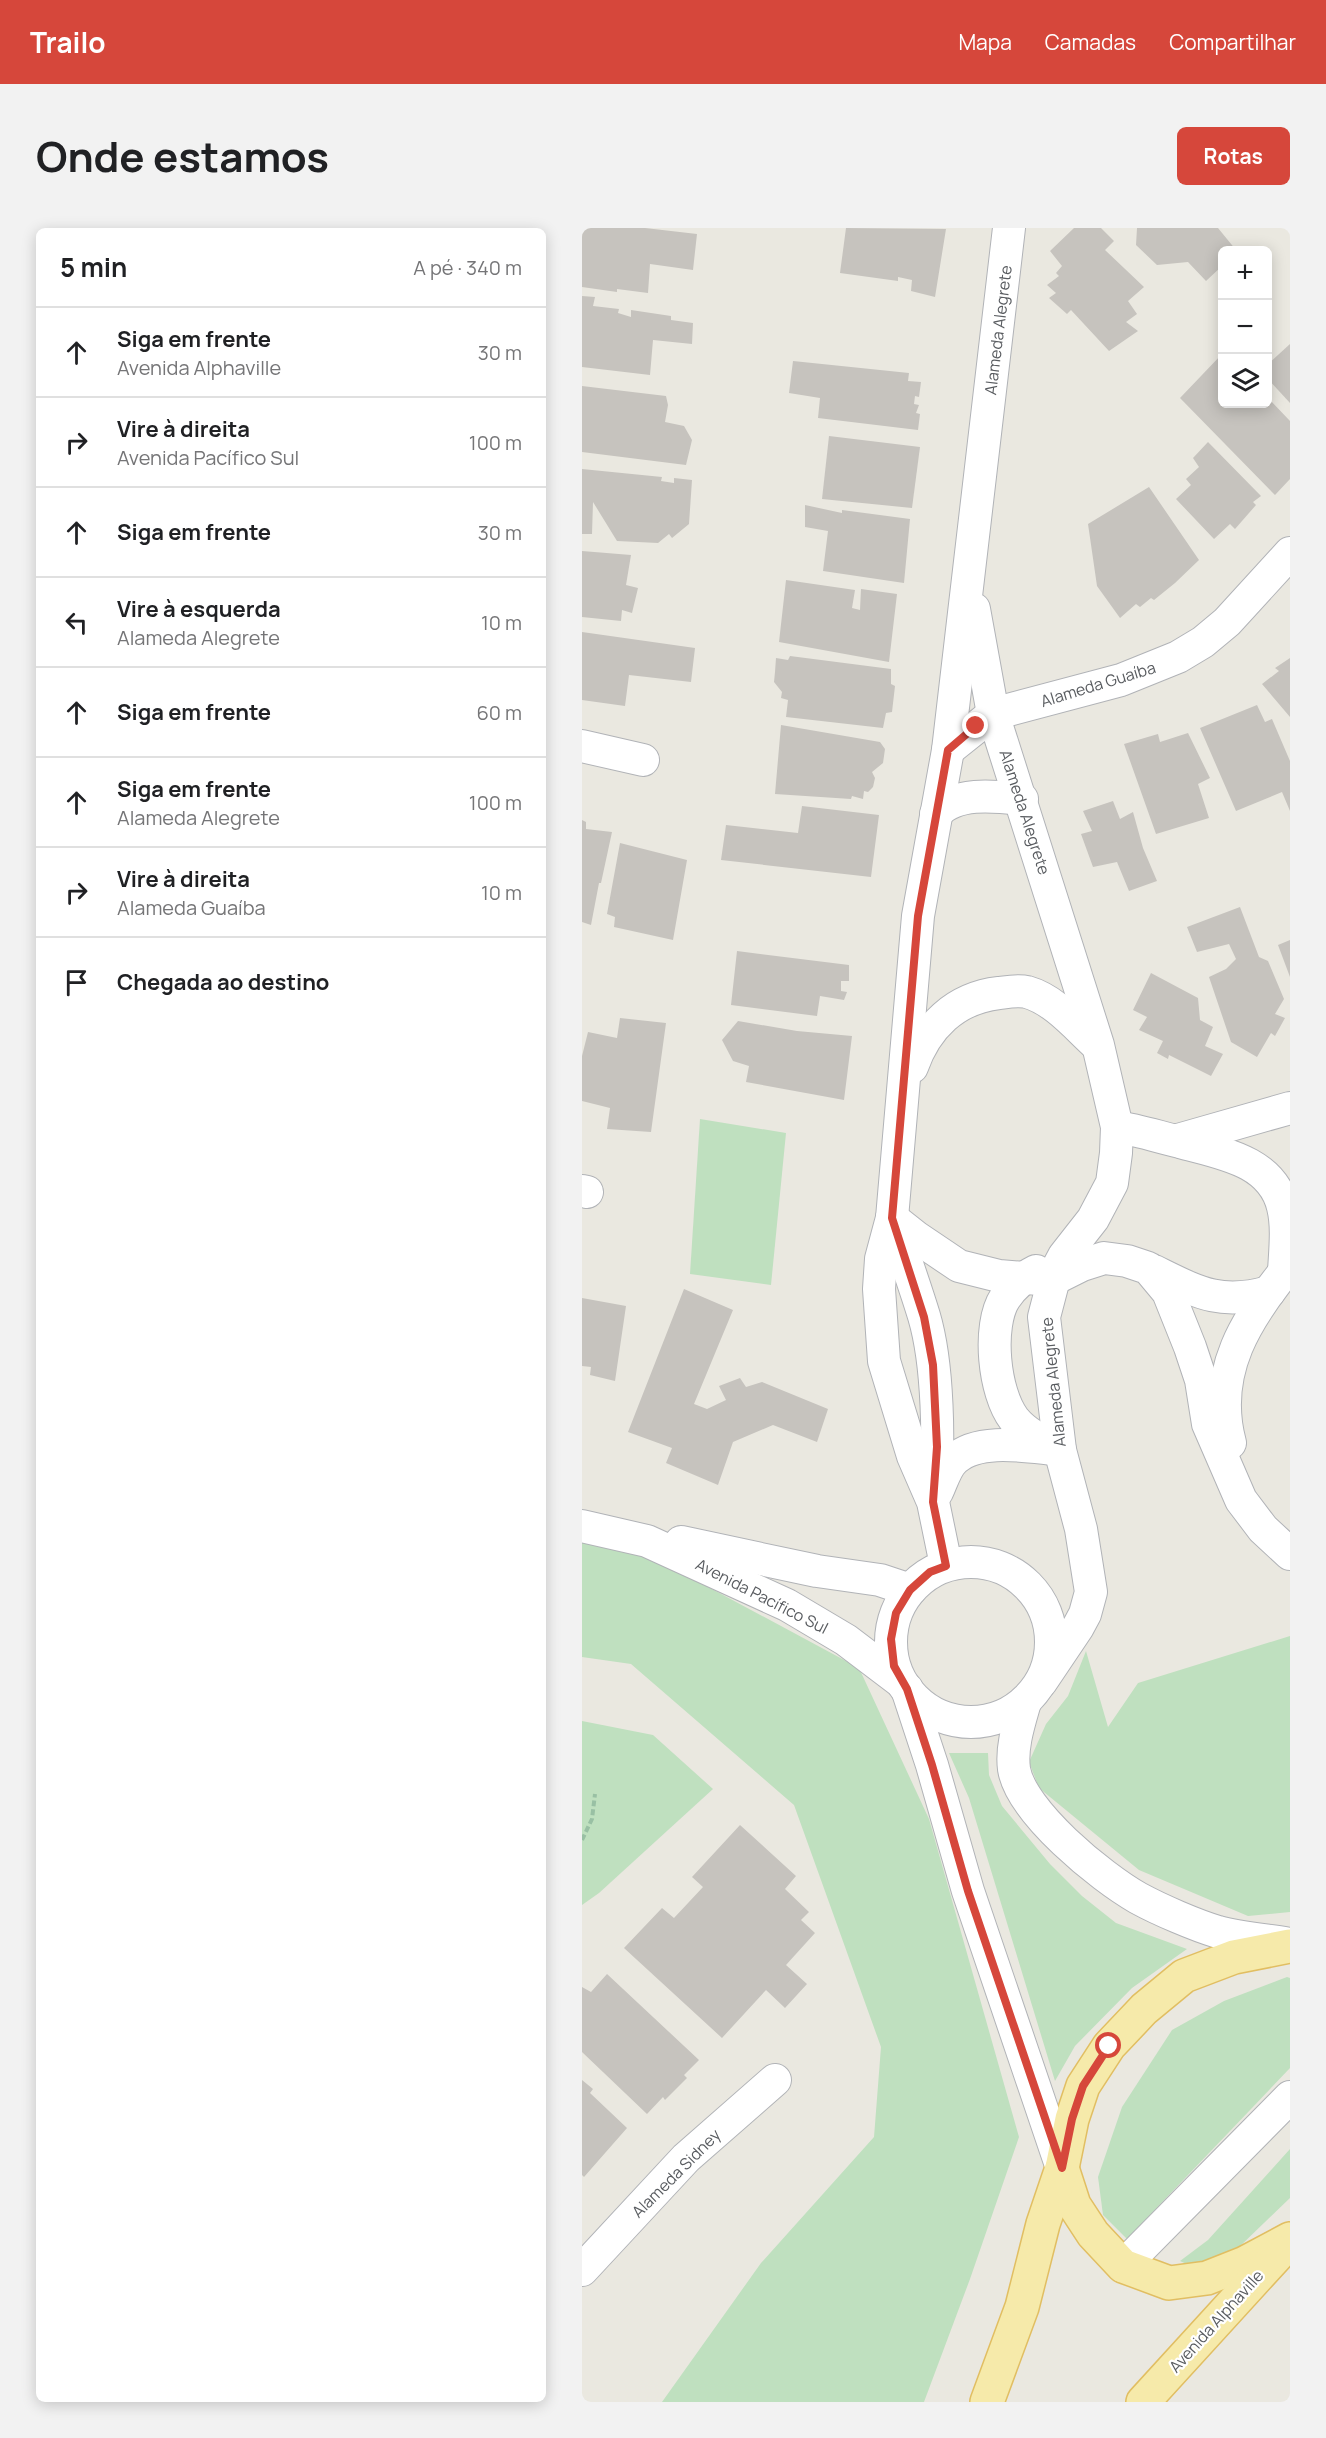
<!DOCTYPE html>
<html lang="pt">
<meta charset="utf-8">
<style>
:root{--surface:#fff;--page:#f2f2f2;--text:#202124;--muted:#757577;--line:#e0e0e0;--accent:#d6473b}
body{margin:0;font-family:Manrope,sans-serif;background:var(--page);color:var(--text)}
.controls{position:absolute;right:18px;top:18px;display:grid;overflow:hidden;border-radius:9px;box-shadow:0 3px 15px #0003}
.controls button{width:54px;height:54px;display:grid;place-items:center;padding:0;border:0;border-bottom:2px solid var(--line);background:var(--surface);color:var(--text);font:30px sans-serif}
.stop{position:absolute;width:18px;height:18px;margin:-14px;border:4px solid #d6473b;border-radius:50%;background:#fff}
.stop.end{background:#d6473b;border-color:#fff;box-shadow:0 2px 6px #0008}
.list{margin:0;padding:0;list-style:none}
h2{display:flex;justify-content:space-between;align-items:center;height:78px;margin:0;padding:0 24px;font-size:26px}
h2 small{font-size:20px;font-weight:400;color:var(--muted)}
.list li{display:grid;grid-template-columns:39px 1fr auto;gap:18px;align-items:center;box-sizing:border-box;height:90px;padding:0 24px;border-top:2px solid var(--line)}
.list b{display:block;font-size:22px;white-space:nowrap}
.list p{margin:0;font-size:20px;white-space:nowrap;color:var(--muted)}
.list em{font-size:20px;font-style:normal;color:var(--muted)}
.icon{flex:none;width:33px;height:33px;fill:none;stroke:currentColor;stroke-width:2;stroke-linecap:round;stroke-linejoin:round}
.map{position:relative;flex:none;width:708px;height:2174px;overflow:hidden;border-radius:9px}
header{display:flex;align-items:center;gap:36px;box-sizing:border-box;height:84px;padding:0 30px;background:var(--accent);color:#fff}
header strong{font-size:28px}
nav{display:flex;gap:33px;margin-inline-start:auto;font-size:21px}
.intro{display:flex;align-items:center;justify-content:space-between;box-sizing:border-box;height:144px;padding:0 36px}
h1{margin:0;font-size:42px}
.button{padding:15px 27px;border-radius:9px;background:var(--accent);color:#fff;font-size:21px;font-weight:700}
main{display:flex;gap:36px;padding:0 36px}
aside{flex:1;background:var(--surface);border-radius:9px;box-shadow:0 3px 15px #0003}
.map>svg:first-child{display:block}
</style>
<header>
<strong>Trailo</strong>
<nav><a>Mapa</a><a>Camadas</a><a>Compartilhar</a></nav>
</header>
<div class="intro"><h1>Onde estamos</h1><a class="button">Rotas</a></div>
<main>
<aside>
<h2>5 min<small>A pé · 340 m</small></h2>
<ul class="list">
<li><svg class="icon" aria-label="ahead" viewBox="0 0 24 24"><path d="M12 20V5M6 11l6-6 6 6"/></svg><div><b>Siga em frente</b><p>Avenida Alphaville</p></div><em>30 m</em></li>
<li><svg class="icon" aria-label="right" viewBox="0 0 24 24"><path d="M7 20v-9h11M14 6l5 5-5 5"/></svg><div><b>Vire à direita</b><p>Avenida Pacífico Sul</p></div><em>100 m</em></li>
<li><svg class="icon" aria-label="ahead" viewBox="0 0 24 24"><path d="M12 20V5M6 11l6-6 6 6"/></svg><div><b>Siga em frente</b></div><em>30 m</em></li>
<li><svg class="icon" aria-label="left" viewBox="0 0 24 24"><path d="M17 20v-9H6M10 6l-5 5 5 5"/></svg><div><b>Vire à esquerda</b><p>Alameda Alegrete</p></div><em>10 m</em></li>
<li><svg class="icon" aria-label="ahead" viewBox="0 0 24 24"><path d="M12 20V5M6 11l6-6 6 6"/></svg><div><b>Siga em frente</b></div><em>60 m</em></li>
<li><svg class="icon" aria-label="ahead" viewBox="0 0 24 24"><path d="M12 20V5M6 11l6-6 6 6"/></svg><div><b>Siga em frente</b><p>Alameda Alegrete</p></div><em>100 m</em></li>
<li><svg class="icon" aria-label="right" viewBox="0 0 24 24"><path d="M7 20v-9h11M14 6l5 5-5 5"/></svg><div><b>Vire à direita</b><p>Alameda Guaíba</p></div><em>10 m</em></li>
<li><svg class="icon" aria-label="arrive" viewBox="0 0 24 24"><path d="M6 21V4h12l-3 4 3 4H6"/></svg><div><b>Chegada ao destino</b></div></li>
</ul>
</aside>
<div class="map">
<svg width="708" height="2174" viewBox="0 0 708 2174">
<rect width="100%" height="100%" fill="#eae8e0"/>
<g fill="#bfe0bf">
<path d="M118,891L204,905L189,1057L108,1046Z"/>
<path d="M0,1313L63,1325L277,1440L347,1591L437,1909L388,2051L342,2174H80L179,2035L292,1909L299,1819L212,1577L49,1436L0,1429Z"/>
<path d="M708,1408V1684L666,1688L557,1642L457,1560L447,1534L464,1496L486,1468L504,1423L526,1499L556,1455Z"/>
<path d="M0,1493L71,1507L131,1561L17,1665L0,1677Z"/>
<path d="M367,1525H406L407,1547L420,1578L468,1636L500,1668L534,1695L605,1721L550,1760L493,1818L473,1853L387,1570Z"/>
<path d="M705,1749L708,1750V1840L545,2011L521,1987L516,1949L540,1879L590,1802L642,1773Z"/>
<path d="M708,1921V1970L653,2023L611,2039L598,2033L626,2012Z"/>
</g>
<g fill="#c6c3be">
<path d="M0,0H63L115,6L111,42L68,36L66,65L35,61V64L0,59Z"/>
<path d="M264,0L364,1L353,69L329,63L330,52L316,49V53L258,45Z"/>
<path d="M492,0H519L532,13L523,22L562,59L546,73L555,86L544,94L556,103L527,123L489,82L485,86L467,70L474,65L465,57L477,48L474,45L480,38L468,23Z"/>
<path d="M555,0H636L654,22H640V38L624,53L606,34L575,37L554,17Z"/>
<path d="M0,68L13,69L11,78L37,81L36,85L49,89V82L89,88V92L111,95L110,116L71,112L68,147L0,139Z"/>
<path d="M708,116V175L686,151V136Z"/>
<path d="M640,126V176H686V170L708,193V251L693,267L598,170Z"/>
<path d="M211,133L327,145L326,153L339,154L337,169L333,168L332,176L337,177L334,185L338,186L336,202L236,190L238,170L207,165Z"/>
<path d="M0,158L84,168L86,177L83,194L102,198L110,212L104,237L0,224Z"/>
<path d="M247,208L338,219L330,280L240,271Z"/>
<path d="M626,214L679,268L671,274L674,277L653,301L648,296L632,311L594,271L609,257L604,251L617,239L611,230Z"/>
<path d="M0,241L80,249L79,253L92,255V250L110,252L107,296L90,310L87,306L76,315L35,313L11,274L10,306H0Z"/>
<path d="M567,259L617,332L593,355L572,372L569,370L558,379L554,376L538,390L515,358L506,296Z"/>
<path d="M223,277L260,285V282L328,291L322,355L241,343L246,303L223,299Z"/>
<path d="M0,323L49,327L44,357L56,360L50,385L40,382L39,393L0,389Z"/>
<path d="M204,352L273,362L270,380L278,382L279,361L315,366L307,434L197,414Z"/>
<path d="M0,404L113,420L109,454L47,447L43,478L0,472Z"/>
<path d="M208,428L309,441V456L313,458L310,484L304,485L301,500L204,489L206,472L199,470L200,464L192,454L193,444L194,430L206,432Z"/>
<path d="M708,430V489L680,456L697,443L693,440Z"/>
<path d="M675,477L683,494L690,491L708,533V583L700,564L654,583L618,500Z"/>
<path d="M199,497L298,514L303,521L301,535L290,544L293,550L291,559L286,564L282,563L281,571L270,568L269,571L193,566Z"/>
<path d="M606,505L628,550L616,556L627,590L574,606L542,516L576,506L578,514Z"/>
<path d="M531,573L538,591L551,584L561,620L575,653L547,663L535,634L511,639L499,606L510,603L501,583Z"/>
<path d="M220,578L297,587L289,649L139,632L144,597L216,605Z"/>
<path d="M0,592L4,594V601L30,604L19,655H17L9,697L0,694Z"/>
<path d="M38,615L105,632L91,712L32,699L33,689L25,686Z"/>
<path d="M658,679L677,729L686,733L702,771L693,786L703,790L693,808L689,805L675,829L649,814L627,749L644,741L654,731L647,716L615,724L605,699Z"/>
<path d="M708,712V749L696,717Z"/>
<path d="M155,723L267,737V753H259V763L265,764L262,772L238,768L235,788L149,777Z"/>
<path d="M569,745L616,770L618,792L631,799L623,818L641,826L629,848L587,827L586,831L575,825L581,813L557,802L565,789L551,782Z"/>
<path d="M38,790L84,795L69,904L25,901L28,880L0,873V828L6,804L35,810Z"/>
<path d="M156,793L215,803L270,808L262,872L164,854L167,838L151,833L140,812Z"/>
<path d="M102,1061L151,1082L112,1176L125,1181L144,1172L137,1158L158,1150L164,1159L180,1154L246,1181L235,1214L191,1197L151,1214L136,1257L84,1235L90,1220L46,1204Z"/>
<path d="M0,1070L44,1078L33,1153L8,1147L9,1139L0,1138Z"/>
<path d="M158,1597L214,1648L203,1661L227,1684L219,1692L233,1705L204,1737L225,1756L203,1780L184,1762L140,1810L42,1720L80,1680L92,1690L121,1659L110,1649Z"/>
<path d="M25,1746L117,1832L102,1847L105,1850L83,1872L81,1869L65,1886L0,1824V1759L9,1764Z"/>
<path d="M0,1852L11,1861L8,1865L45,1900L2,1949L0,1947Z"/>
</g>
<g fill="none" stroke-linecap="round" stroke-linejoin="round">
<defs>
<g id="minor">
<path d="M392,381L411,486L516,817L535,899L534,925L530,955L511,991L482,1028L474,1043L462,1089L478,1222L499,1301L509,1364L503,1386L496,1399L459,1454"/>
<path d="M0,518L61,532"/>
<path d="M366,522L411,486L539,452L596,429L621,414L645,394L708,325"/>
<path d="M354,586C373,563 413,568 440,571"/>
<path d="M330,839C344,799 373,770 417,765C425,764 436,762 445,764C473,772 494,798 515,817"/>
<path d="M535,899C556,902 577,909 598,914C638,925 690,932 701,979C706,999 703,1023 702,1044"/>
<path d="M596,912L708,880"/>
<path d="M0,963L5,964"/>
<path d="M310,990L334,1009L377,1038L417,1048L470,1052L500,1037L522,1030L545,1033L566,1040L586,1064L608,1119L619,1152L626,1196L659,1272L681,1301L708,1326"/>
<path d="M310,990C320,1023 332,1055 342,1088C356,1135 358,1218 352,1268"/>
<path d="M454,1043C442,1049 431,1058 423,1070C405,1098 412,1165 432,1191C444,1206 462,1214 478,1222"/>
<path d="M572,1043C615,1064 638,1078 687,1064"/>
<path d="M648,1215C629,1144 665,1089 708,1037"/>
<path d="M355,1264C360,1254 364,1238 373,1231C396,1210 442,1218 471,1221"/>
<path d="M0,1298L65,1313L205,1377L264,1412L318,1453"/>
<path d="M99,1314L235,1343L298,1352L328,1362"/>
<circle cx="389" cy="1414" r="80"/>
<path d="M364,1337L351,1274L331,1228L302,1133L297,1061L299,1031L310,990L336,688L366,522L427,0"/>
<path d="M325,1461L350,1537L386,1663L480,1940"/>
<path d="M443,1474C437,1495 429,1519 432,1541C439,1584 519,1649 556,1670C578,1682 613,1697 636,1704C659,1710 684,1712 708,1716"/>
<path d="M541,2038L708,1869"/>
<path d="M0,2042L104,1930L193,1852"/>
</g>
<g id="major">
<path d="M480,1940L492,1977L511,2006L541,2038L587,2055L625,2050L663,2035L708,2011"/>
<path d="M405,2174L440,2079L461,1996L480,1940L490,1891L501,1858L527,1818L562,1781L602,1748L652,1729L708,1718"/>
<path d="M561,2174L697,2025"/>
</g>
</defs>
<use href="#minor" stroke="#b1b3b7" stroke-width="34"/>
<use href="#major" stroke="#e1be62" stroke-width="36"/>
<path stroke="#99c0a4" stroke-width="4" stroke-dasharray="6 3" stroke-linecap="butt" d="M0,1612L10,1591L13,1566"/>
<use href="#minor" stroke="#fff" stroke-width="32"/>
<use href="#major" stroke="#f6eaaa" stroke-width="33"/>
</g>
<g fill="none" stroke-linecap="round" stroke-linejoin="round">
<path stroke="#d6473b" stroke-width="8" d="M394,498L366,522L336,688L310,990L342,1089L351,1137L355,1219L351,1274L364,1338L348,1344L328,1362L314,1385L309,1411L312,1438L325,1461L350,1537L386,1663L480,1940L490,1891L501,1858L527,1818"/>
</g>
<g text-anchor="middle" dominant-baseline="central" stroke-width="4.5" stroke-linejoin="round" paint-order="stroke">
<g font-size="16" fill="#595c60" stroke="#fff">
<text transform="translate(416 102) rotate(-83)">Alameda Alegrete</text>
<text transform="translate(516 456) rotate(-17)">Alameda Guaíba</text>
<text transform="translate(443 584) rotate(72)">Alameda Alegrete</text>
<text transform="translate(471 1154) rotate(-96)">Alameda Alegrete</text>
<text transform="translate(180 1368) rotate(27)">Avenida Pacífico Sul</text>
<text transform="translate(94 1945) rotate(-45)">Alameda Sidney</text>
<text transform="translate(634 2093) rotate(-48)">Avenida Alphaville</text>
</g>
</g>
</svg>
<div class="controls">
<button>+</button>
<button>−</button>
<button><svg class="icon" aria-label="layers" viewBox="0 0 24 24"><path d="M12 4l9 5-9 5-9-5zM3 14l9 5 9-5"/></svg></button>
</div>
<div class="stop" style="left:527px;top:1818px"></div>
<div class="stop end" style="left:394px;top:498px"></div>
</div>
</main>
